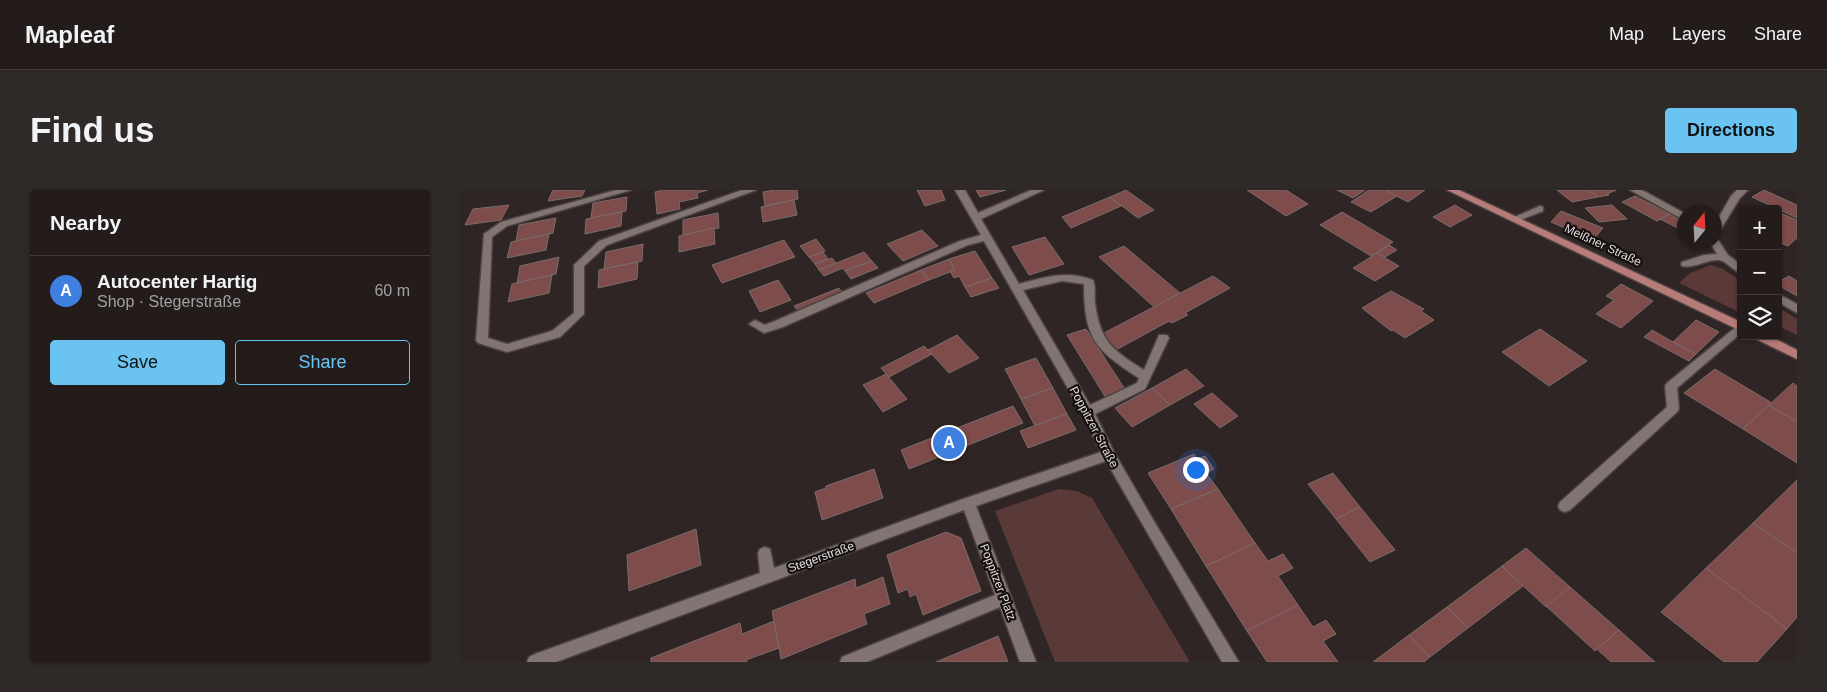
<!DOCTYPE html>
<meta charset="utf-8">
<style>
:root{--surface:#231c1b;--page:#2f2928;--text:#f1f3f6;--muted:#a3a1a3;--line:#403a3a;--accent:#6ac3f1}
body{margin:0;font-family:Arial,sans-serif;background:var(--page);color:var(--text)}
.controls{position:absolute;right:15px;top:15px;display:grid;overflow:hidden;border-radius:5px;box-shadow:0 1px 4px #0004}
.controls button{width:45px;height:45px;display:grid;place-items:center;padding:0;border:0;border-bottom:1px solid var(--line);background:var(--surface);color:var(--text);font:25px sans-serif}
.compass{position:absolute;left:1217px;top:15px;width:45px;height:45px;border-radius:50%;background:var(--surface);box-shadow:0 1px 4px #0004;rotate:18deg}
.you{position:absolute;left:735px;top:279px;width:18px;height:18px;margin:-12px;border:4px solid #fff;border-radius:50%;background:#1a73e8;box-shadow:0 0 0 8px #1a73e833}
.badge{display:grid;place-items:center;width:32px;height:32px;border-radius:50%;background:var(--accent);color:#fff;font-size:16px;font-weight:700}
.pin{position:absolute;translate:-50% -50%;border:2px solid #fff;box-shadow:0 1px 5px #0006}
.list{margin:0;padding:0;list-style:none}
h2{display:flex;justify-content:space-between;align-items:center;height:65px;margin:0;padding:0 20px;font-size:21px}
h2 small{font-size:16px;font-weight:400;color:var(--muted)}
.list li{display:grid;grid-template-columns:32px 1fr auto;gap:15px;align-items:center;box-sizing:border-box;height:70px;padding:0 20px;border-top:1px solid var(--line)}
.list b{display:block;font-size:19px;white-space:nowrap}
.list p{margin:0;font-size:16px;white-space:nowrap;color:var(--muted)}
.list em{font-size:16px;font-style:normal;color:var(--muted)}
.actions{display:flex;gap:10px;padding:15px 20px}
.actions a{flex:1;padding:11px 0;border:1px solid var(--accent);border-radius:5px;text-align:center;font-size:18px;color:var(--accent)}
.actions .main{background:var(--accent);color:#111}
.icon{flex:none;width:28px;height:28px;fill:none;stroke:currentColor;stroke-width:2;stroke-linecap:round;stroke-linejoin:round}
.map{position:relative;flex:none;width:1337px;height:472px;overflow:hidden;border-radius:5px}
header{display:flex;align-items:center;gap:30px;box-sizing:border-box;height:70px;padding:0 25px;background:var(--surface);border-bottom:1px solid var(--line)}
header strong{font-size:24px}
nav{display:flex;gap:28px;margin-inline-start:auto;font-size:18px}
.intro{display:flex;align-items:center;justify-content:space-between;box-sizing:border-box;height:120px;padding:0 30px}
h1{margin:0;font-size:35px}
.button{padding:12px 22px;border-radius:5px;background:var(--accent);color:#111;font-size:18px;font-weight:700}
main{display:flex;gap:30px;padding:0 30px}
aside{flex:1;background:var(--surface);border-radius:5px;box-shadow:0 1px 4px #0004}
.map>svg:first-child{display:block}
</style>
<header>
<strong>Mapleaf</strong>
<nav><a>Map</a><a>Layers</a><a>Share</a></nav>
</header>
<div class="intro"><h1>Find us</h1><a class="button">Directions</a></div>
<main>
<aside>
<h2>Nearby<small></small></h2>
<ul class="list">
<li><span class="badge" style="background:#3f7fe0">A</span><div><b>Autocenter Hartig</b><p>Shop · Stegerstraße</p></div><em>60 m</em></li>
</ul>
<div class="actions"><a class="main">Save</a><a>Share</a></div>
</aside>
<div class="map">
<svg width="1337" height="472" viewBox="0 0 1337 472">
<rect width="100%" height="100%" fill="#2f2524"/>
<g fill="#593a38">
<path d="M1251,75L1261,78L1281,91V123L1219,93L1230,83Z"/>
<path d="M1318,117L1337,129V145L1318,136Z"/>
<path d="M599,299L617,301L632,308L730,472H595L535,321Z"/>
</g>
<g fill="#7e4c4a" stroke="#796d6c">
<path d="M93,0H125L122,6L88,11Z"/>
<path d="M203,0H248L237,3L238,8L219,12L220,19L197,24L195,2Z"/>
<path d="M315,0H337L338,9L305,16L303,2Z"/>
<path d="M457,0H481L485,10L465,16Z"/>
<path d="M516,0H546L520,7Z"/>
<path d="M666,0L694,20L678,28L650,7Z"/>
<path d="M787,0H826L848,14L826,26Z"/>
<path d="M877,0H905L893,8Z"/>
<path d="M909,0H925L937,6L911,22L891,12Z"/>
<path d="M925,0H965L948,12Z"/>
<path d="M1097,0H1128L1138,7L1112,12Z"/>
<path d="M1128,0H1156L1147,4L1149,5L1138,7Z"/>
<path d="M1304,0L1337,15V28L1292,7Z"/>
<path d="M1175,6L1210,24L1197,31L1162,12Z"/>
<path d="M167,7L166,21L131,28L133,13Z"/>
<path d="M650,7L661,16L611,38L602,27Z"/>
<path d="M334,10L337,25L303,32L301,17Z"/>
<path d="M49,15L41,30L5,35L13,19Z"/>
<path d="M995,15L1012,25L990,37L973,27Z"/>
<path d="M1152,15L1167,29L1139,32L1125,18Z"/>
<path d="M1101,21L1143,38L1133,50L1091,32Z"/>
<path d="M162,22L161,36L125,44L126,29Z"/>
<path d="M882,22L933,52L911,66L860,35Z"/>
<path d="M1318,22L1337,30V48L1328,56L1318,52Z"/>
<path d="M258,23L259,38L223,45V30Z"/>
<path d="M1210,24L1224,32V41L1200,29Z"/>
<path d="M96,28L93,43L56,51L59,35Z"/>
<path d="M254,38L255,54L219,62V46Z"/>
<path d="M462,40L478,56L443,71L427,54Z"/>
<path d="M89,44L86,60L47,68L51,52Z"/>
<path d="M585,47L604,74L569,85L552,57Z"/>
<path d="M356,49L365,61L349,67L340,56Z"/>
<path d="M324,50L335,67L262,93L252,75Z"/>
<path d="M183,54L182,71L144,79L146,62Z"/>
<path d="M929,55L937,60L925,67L917,63Z"/>
<path d="M664,56L720,103L694,117L639,67Z"/>
<path d="M515,61L532,88L505,97L499,86L494,88L490,81L495,80L489,69Z"/>
<path d="M363,62L368,69L355,74L349,67Z"/>
<path d="M404,62L412,71L385,81L383,78L364,86L359,80Z"/>
<path d="M917,63L939,76L915,91L893,78Z"/>
<path d="M99,67L96,84L57,93L60,76Z"/>
<path d="M372,68L376,73L359,80L355,74Z"/>
<path d="M489,69L495,80L469,90L461,80Z"/>
<path d="M412,71L418,78L391,89L385,81Z"/>
<path d="M178,72L177,89L138,98L139,80Z"/>
<path d="M461,80L469,90L414,113L406,103Z"/>
<path d="M92,85L89,103L48,112L52,94Z"/>
<path d="M753,86L770,98L725,123L728,125L712,133L709,131L656,160L640,145Z"/>
<path d="M1329,86L1337,91V106L1318,95V92Z"/>
<path d="M532,88L539,98L511,107L505,97Z"/>
<path d="M318,90L331,110L300,122L289,101Z"/>
<path d="M1161,94L1193,111L1161,138L1136,124L1154,110L1146,106Z"/>
<path d="M379,98L382,103L338,121L334,116Z"/>
<path d="M931,101L964,119L961,121L974,130L945,148L933,140L931,141L902,118Z"/>
<path d="M1236,130L1259,142L1236,164L1213,152Z"/>
<path d="M626,139L666,201L646,208L607,145Z"/>
<path d="M1080,139L1127,171L1089,196L1042,162Z"/>
<path d="M1192,140L1213,152L1236,164L1229,171L1184,147Z"/>
<path d="M497,145L519,168L489,183L468,160Z"/>
<path d="M464,156L472,164L429,187L421,178Z"/>
<path d="M576,168L593,198L561,209L545,179Z"/>
<path d="M726,179L744,196L710,215L692,198Z"/>
<path d="M1255,179L1312,213L1283,239L1224,203Z"/>
<path d="M426,184L447,209L423,222L403,195Z"/>
<path d="M1333,193L1337,196V232L1309,215Z"/>
<path d="M593,198L607,224L575,236L561,209Z"/>
<path d="M692,198L710,215L672,237L655,218Z"/>
<path d="M752,203L778,226L760,238L734,214Z"/>
<path d="M1309,215L1337,232V273L1283,239Z"/>
<path d="M553,216L563,233L449,279L441,260Z"/>
<path d="M607,224L616,240L568,258L560,241Z"/>
<path d="M734,264L737,269L745,266L754,279L746,283L758,299L711,319L688,283Z"/>
<path d="M414,279L423,308L362,330L355,302L366,298V296Z"/>
<path d="M873,283L900,317L876,329L848,294Z"/>
<path d="M1337,290V363L1293,333Z"/>
<path d="M758,299L795,353L746,376L711,319Z"/>
<path d="M900,317L935,360L910,372L876,329Z"/>
<path d="M1293,333L1337,363V427L1327,439L1246,378Z"/>
<path d="M236,339L241,375L169,401L167,365Z"/>
<path d="M486,342L501,348L521,401L463,425L456,404L450,407L448,399L438,403L427,365Z"/>
<path d="M795,353L808,371L823,364L833,378L818,386L838,415L787,441L746,376Z"/>
<path d="M1066,358L1110,397L1086,417L1042,376Z"/>
<path d="M1042,376L1063,396L1008,438L987,417Z"/>
<path d="M1246,378L1327,439L1297,472H1264L1201,422Z"/>
<path d="M423,387L430,414L404,424L407,434L321,469L312,421L395,389L396,398Z"/>
<path d="M1110,397L1159,440L1135,461L1086,416Z"/>
<path d="M838,415L853,437L866,430L876,444L863,451L878,472H807L787,441Z"/>
<path d="M987,417L1008,438L970,467L949,445Z"/>
<path d="M314,431L319,458L286,470L287,472H191V468L280,433L282,444Z"/>
<path d="M1159,440L1195,472H1151L1137,459Z"/>
<path d="M949,445L970,467L964,472H913Z"/>
<path d="M538,446L548,472H476Z"/>
</g>
<g fill="none" stroke-linecap="round" stroke-linejoin="round">
<defs>
<g id="minor">
<path d="M156,0H171L47,36L32,47L28,148L47,154L92,141L114,123V75L139,51L282,0H296L147,55L124,76V124L100,147L47,162L18,153L16,150L24,44L41,32Z"/>
<path d="M495,0H505L518,23L571,0H584L521,29L559,94C585,87 607,80 633,90C636,97 634,105 635,113C640,151 652,160 684,180L699,145H707L709,148L685,199L635,224L654,262L695,333L779,472H762L646,271L516,316L576,472H560L540,417L407,472H380L382,467L535,405L504,320L96,472H67L69,467L75,464L300,383L298,363L300,359L305,357L310,359L314,378L503,309L641,262L622,223L524,51L508,55L323,137L304,143L289,134L295,130L305,135L315,131L500,51L521,45ZM602,91L624,94C624,148 635,160 679,188L677,193L630,215L563,100Z"/>
<path d="M1170,0H1182L1224,23V30Z"/>
<path d="M1277,0H1288L1280,8L1256,47L1268,65L1281,75V83C1273,81 1267,71 1259,70C1247,69 1234,79 1222,76L1221,74L1222,72L1244,65L1257,64L1250,52H1254V36L1271,6Z"/>
<path d="M1080,16L1083,17V21L1055,32L1050,29Z"/>
<path d="M1318,104L1337,114V123L1318,112Z"/>
<path d="M1281,133V143L1217,198L1219,219L1217,222L1110,320L1105,322L1100,320L1098,316L1100,312L1207,217L1205,196L1207,193Z"/>
</g>
<g id="major">
<path d="M987,0H999L1281,132V141Z"/>
<path d="M1295,146H1310L1337,160V169L1296,149Z"/>
</g>
</defs>
<use href="#minor" stroke="#4c4342" stroke-width="3"/>
<use href="#major" stroke="#4c4342" stroke-width="3"/>
<use href="#minor" fill="#817473" fill-rule="evenodd"/>
<use href="#major" fill="#b77c7a" fill-rule="evenodd"/>
</g>
<g text-anchor="middle" dominant-baseline="central" stroke-width="4.5" stroke-linejoin="round" paint-order="stroke">
<g font-size="12" fill="#e2dada" stroke="#140f0f">
<text transform="translate(1143 55) rotate(25)">Meißner Straße</text>
<text transform="translate(634 237) rotate(62)">Poppitzer Straße</text>
<text transform="translate(361 367) rotate(-20)">Stegerstraße</text>
<text transform="translate(538 392) rotate(69)">Poppitzer Platz</text>
</g>
</g>
</svg>
<div class="controls">
<button>+</button>
<button>−</button>
<button><svg class="icon" aria-label="layers" viewBox="0 0 24 24"><path d="M12 4l9 5-9 5-9-5zM3 14l9 5 9-5"/></svg></button>
</div>
<svg class="compass" viewBox="-18 -18 36 36"><path d="M0-13l5 13h-10z" fill="#e53935"/><path d="M0 13l5-13h-10z" fill="#a3a1a3"/></svg>
<div class="you"></div>
<div class="pin badge" style="left:489px;top:253px;background:#3f7fe0">A</div>
</div>
</main>
